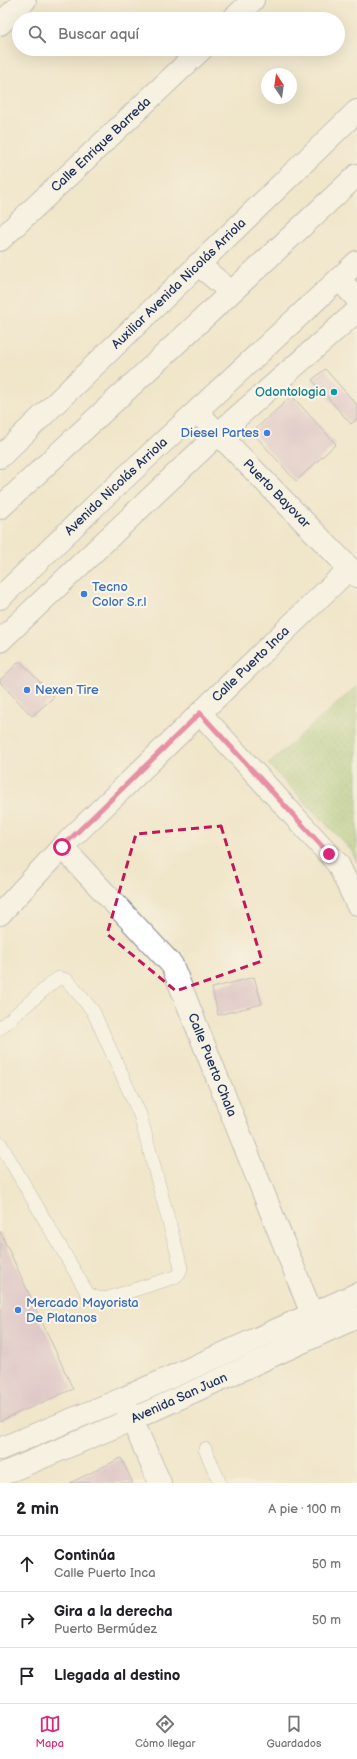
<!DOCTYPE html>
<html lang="es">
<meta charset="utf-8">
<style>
:root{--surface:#fff;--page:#f6f6f6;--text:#202124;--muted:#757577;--line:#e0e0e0;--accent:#db2777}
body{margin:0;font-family:"Balsamiq Sans",sans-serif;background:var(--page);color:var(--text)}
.compass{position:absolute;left:261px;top:68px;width:36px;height:36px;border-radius:50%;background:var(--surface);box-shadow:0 4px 16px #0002;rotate:347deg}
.stop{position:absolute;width:12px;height:12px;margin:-9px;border:3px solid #db2777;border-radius:50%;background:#fff}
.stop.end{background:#db2777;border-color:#fff;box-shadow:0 1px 4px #0008}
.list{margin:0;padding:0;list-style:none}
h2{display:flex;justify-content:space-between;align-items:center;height:52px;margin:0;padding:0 16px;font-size:17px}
h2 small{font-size:13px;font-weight:400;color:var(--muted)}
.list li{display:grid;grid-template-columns:26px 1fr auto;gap:12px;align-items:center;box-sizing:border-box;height:56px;padding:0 16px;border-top:1px solid var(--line)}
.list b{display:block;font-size:15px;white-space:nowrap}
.list p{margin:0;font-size:13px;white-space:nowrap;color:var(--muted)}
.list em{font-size:13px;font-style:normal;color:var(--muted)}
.icon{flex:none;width:22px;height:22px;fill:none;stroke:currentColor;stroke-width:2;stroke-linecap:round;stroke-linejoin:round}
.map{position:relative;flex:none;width:357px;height:1483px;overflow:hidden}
.search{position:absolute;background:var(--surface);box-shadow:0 4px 16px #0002;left:12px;right:12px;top:12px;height:44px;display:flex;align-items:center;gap:10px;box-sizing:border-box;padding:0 14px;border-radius:22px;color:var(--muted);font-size:15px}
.sheet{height:220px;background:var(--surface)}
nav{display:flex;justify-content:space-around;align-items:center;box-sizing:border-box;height:56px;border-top:1px solid var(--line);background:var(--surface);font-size:11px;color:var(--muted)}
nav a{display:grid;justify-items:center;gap:2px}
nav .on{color:var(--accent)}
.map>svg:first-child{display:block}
</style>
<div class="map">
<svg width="357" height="1483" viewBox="0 0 357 1483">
<defs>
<pattern id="park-dots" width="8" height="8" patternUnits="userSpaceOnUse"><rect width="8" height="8" fill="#9ac572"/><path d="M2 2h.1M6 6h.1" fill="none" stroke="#7da061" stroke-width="1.8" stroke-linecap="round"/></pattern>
</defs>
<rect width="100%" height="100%" fill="#fbf7ec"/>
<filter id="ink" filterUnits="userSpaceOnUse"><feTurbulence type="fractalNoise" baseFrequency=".025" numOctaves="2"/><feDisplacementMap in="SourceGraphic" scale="8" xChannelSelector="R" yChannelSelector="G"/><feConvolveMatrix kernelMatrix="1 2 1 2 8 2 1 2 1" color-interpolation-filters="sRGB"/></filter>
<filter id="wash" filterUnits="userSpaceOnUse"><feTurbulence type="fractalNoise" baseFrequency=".012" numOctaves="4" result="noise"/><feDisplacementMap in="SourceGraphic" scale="16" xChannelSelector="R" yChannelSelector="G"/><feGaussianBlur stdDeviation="0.9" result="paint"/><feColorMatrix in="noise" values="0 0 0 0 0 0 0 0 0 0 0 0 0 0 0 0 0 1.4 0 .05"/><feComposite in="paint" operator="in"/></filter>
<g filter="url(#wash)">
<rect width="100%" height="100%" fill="#f0e6ca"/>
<path fill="url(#park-dots)" stroke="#5a7a68" d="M357,686V862L351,850L268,764Z"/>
<g id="blocks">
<g fill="#caa4c6">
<path d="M325,369L357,405V419L351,424L312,380Z"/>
<path d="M292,396L336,444L296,481L252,432Z"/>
<path d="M20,661L54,697L32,716L0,682V680Z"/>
<path d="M254,977L262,1004L218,1015L212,988Z"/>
<path d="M0,1231L73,1389L0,1421Z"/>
<path d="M121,1458L133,1483H70Z"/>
</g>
</g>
</g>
<g filter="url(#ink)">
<use href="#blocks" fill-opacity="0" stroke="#868a94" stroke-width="1"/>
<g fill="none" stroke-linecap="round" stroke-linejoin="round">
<defs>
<g id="service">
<path d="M0,1028L53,982L59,978L67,980L93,1011L140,1115L180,1263C182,1270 180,1273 175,1277L105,1299L98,1298L88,1294L0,1143"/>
<path d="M205,1449L220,1483"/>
</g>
<g id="minor">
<path d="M233,19L253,0"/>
<path d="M0,24L25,0"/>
<path id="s1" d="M0,240L202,49"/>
<path d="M339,279L357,299"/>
<path id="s2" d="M197,412L357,576"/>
<path id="s3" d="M0,457L357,111"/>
<path d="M0,641L218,434L357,311"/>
<path d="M200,713L338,864L357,904"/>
<path id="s4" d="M62,847L172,965L312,1314"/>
<path id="s5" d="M0,914L62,847L350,568"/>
<path d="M124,1402L160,1483"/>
</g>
<g id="tertiary">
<path d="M0,1449L122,1399L357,1294"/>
<path id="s6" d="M0,1475L131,1420L357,1317"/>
</g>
<g id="primary">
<path d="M198,264L231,292"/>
<path d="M0,508L357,175"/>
<path id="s7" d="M0,598L102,499L357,262"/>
</g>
</defs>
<use href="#service" stroke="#868a94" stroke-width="14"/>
<use href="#minor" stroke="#868a94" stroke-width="24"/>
<use href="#tertiary" stroke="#868a94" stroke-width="24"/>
<use href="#primary" stroke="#868a94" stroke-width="24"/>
<use href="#service" stroke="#fff" stroke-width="13"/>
<use href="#minor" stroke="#fff" stroke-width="22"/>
<use href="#tertiary" stroke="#fff" stroke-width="22"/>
<use href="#primary" stroke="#fff" stroke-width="22"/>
</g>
</g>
<g fill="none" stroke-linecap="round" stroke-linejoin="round" filter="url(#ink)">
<path stroke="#db2777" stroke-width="5" d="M62,847L200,713L329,854"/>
</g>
<path d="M0 0H357V1483H0ZM221,826L262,961L176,991L107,934L136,834Z" fill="#f0e6ca" fill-opacity=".55" fill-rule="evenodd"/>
<path fill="none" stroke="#c2185b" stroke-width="3" stroke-dasharray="8 5" stroke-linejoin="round" d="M221,826L262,961L176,991L107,934L136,834Z"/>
<circle fill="#0f9aa8" stroke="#fbf7ec" stroke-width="1.5" cx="334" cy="392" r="4"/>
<g fill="#3f7fe0" stroke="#fbf7ec" stroke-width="1.5">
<circle cx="267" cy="433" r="4"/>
<circle cx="84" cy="594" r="4"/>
<circle cx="27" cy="690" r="4"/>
<circle cx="18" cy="1310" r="4"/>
</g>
<g text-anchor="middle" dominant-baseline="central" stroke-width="4" stroke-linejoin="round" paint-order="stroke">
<g font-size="13" fill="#1b2f5e" stroke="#fbf7ec">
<text stroke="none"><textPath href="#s1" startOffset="139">Calle Enrique Barreda</textPath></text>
<text stroke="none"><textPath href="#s3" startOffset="249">Auxiliar Avenida Nicolás Arriola</textPath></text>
<text stroke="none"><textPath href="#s7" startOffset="161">Avenida Nicolás Arriola</textPath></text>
<text stroke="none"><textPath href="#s2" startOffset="114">Puerto Bayovar</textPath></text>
<text stroke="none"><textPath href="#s5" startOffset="354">Calle Puerto Inca</textPath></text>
<text stroke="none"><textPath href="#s4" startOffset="269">Calle Puerto Chala</textPath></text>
<text stroke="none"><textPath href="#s6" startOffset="195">Avenida San Juan</textPath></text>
</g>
<g font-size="13" fill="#0d838f" stroke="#fbf7ec" text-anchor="end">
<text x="326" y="392">Odontologia</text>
</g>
<g font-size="13" fill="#366cbe" stroke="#fbf7ec" text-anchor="start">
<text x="259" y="433" text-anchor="end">Diesel Partes</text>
<text x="92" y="587">Tecno<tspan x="92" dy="15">Color S.r.l</tspan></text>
<text x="35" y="690">Nexen Tire</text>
<text x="26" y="1303">Mercado Mayorista<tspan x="26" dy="15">De Platanos</tspan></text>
</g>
</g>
</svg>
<svg class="compass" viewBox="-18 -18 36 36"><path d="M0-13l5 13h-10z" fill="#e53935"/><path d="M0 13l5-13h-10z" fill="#757577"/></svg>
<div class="stop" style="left:62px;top:847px"></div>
<div class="stop end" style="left:329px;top:854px"></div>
<div class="search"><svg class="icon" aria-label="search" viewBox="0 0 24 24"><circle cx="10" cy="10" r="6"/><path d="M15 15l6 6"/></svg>Buscar aquí</div>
</div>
<section class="sheet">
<h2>2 min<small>A pie · 100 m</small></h2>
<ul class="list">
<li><svg class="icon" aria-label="ahead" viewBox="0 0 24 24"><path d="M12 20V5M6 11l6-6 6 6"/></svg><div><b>Continúa</b><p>Calle Puerto Inca</p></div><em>50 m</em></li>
<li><svg class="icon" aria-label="right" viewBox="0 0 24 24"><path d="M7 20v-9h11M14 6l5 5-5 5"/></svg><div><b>Gira a la derecha</b><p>Puerto Bermúdez</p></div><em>50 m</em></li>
<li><svg class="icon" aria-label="arrive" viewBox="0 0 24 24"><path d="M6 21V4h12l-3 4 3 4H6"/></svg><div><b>Llegada al destino</b></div></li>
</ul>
</section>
<nav>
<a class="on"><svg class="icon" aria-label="map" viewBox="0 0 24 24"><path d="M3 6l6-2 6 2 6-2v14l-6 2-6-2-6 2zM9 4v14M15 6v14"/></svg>Mapa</a>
<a><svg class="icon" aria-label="directions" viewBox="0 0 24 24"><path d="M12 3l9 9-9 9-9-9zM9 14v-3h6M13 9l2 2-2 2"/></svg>Cómo llegar</a>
<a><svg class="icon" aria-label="saved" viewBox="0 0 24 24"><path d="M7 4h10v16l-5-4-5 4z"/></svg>Guardados</a>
</nav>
